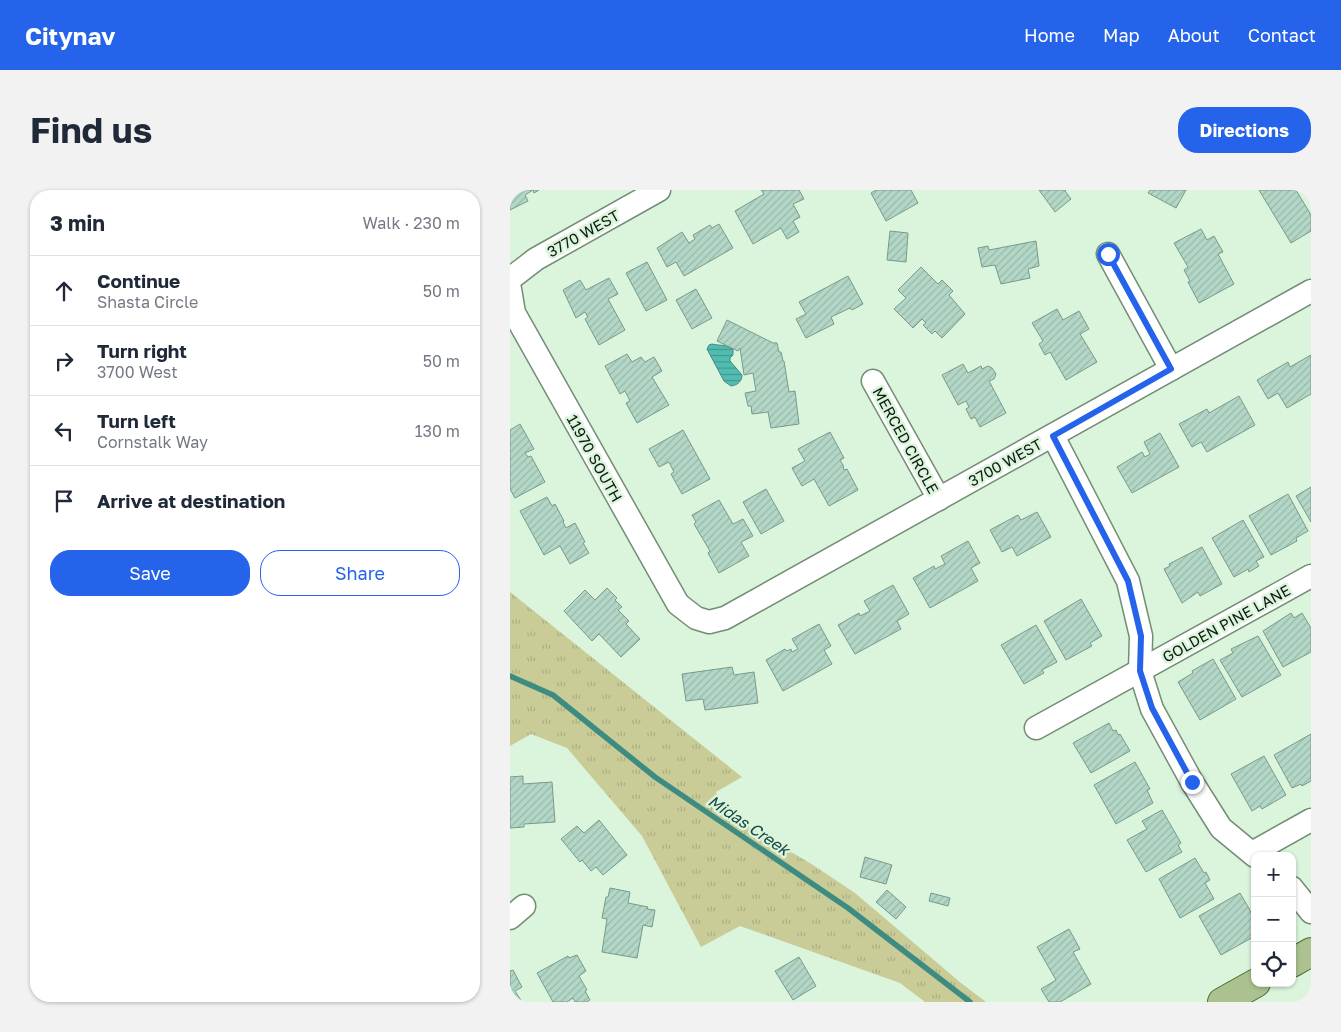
<!DOCTYPE html>
<meta charset="utf-8">
<style>
:root{--surface:#fff;--page:#f2f2f3;--text:#1f2937;--muted:#747a83;--line:#e0e1e3;--accent:#2563eb}
body{margin:0;font-family:"Golos Text",sans-serif;background:var(--page);color:var(--text)}
.controls{position:absolute;right:15px;bottom:15px;display:grid;overflow:hidden;border-radius:10px;box-shadow:0 1px 4px #0004}
.controls button{width:45px;height:45px;display:grid;place-items:center;padding:0;border:0;border-bottom:1px solid var(--line);background:var(--surface);color:var(--text);font:25px sans-serif}
.stop{position:absolute;width:15px;height:15px;margin:-11px;border:4px solid #2563eb;border-radius:50%;background:#fff}
.stop.end{background:#2563eb;border-color:#fff;box-shadow:0 1px 5px #0008}
.list{margin:0;padding:0;list-style:none}
h2{display:flex;justify-content:space-between;align-items:center;height:65px;margin:0;padding:0 20px;font-size:21px}
h2 small{font-size:16px;font-weight:400;color:var(--muted)}
.list li{display:grid;grid-template-columns:32px 1fr auto;gap:15px;align-items:center;box-sizing:border-box;height:70px;padding:0 20px;border-top:1px solid var(--line)}
.list b{display:block;font-size:19px;white-space:nowrap}
.list p{margin:0;font-size:16px;white-space:nowrap;color:var(--muted)}
.list em{font-size:16px;font-style:normal;color:var(--muted)}
.actions{display:flex;gap:10px;padding:15px 20px}
.actions a{flex:1;padding:11px 0;border:1px solid var(--accent);border-radius:20px;text-align:center;font-size:18px;color:var(--accent)}
.actions .main{background:var(--accent);color:#fff}
.icon{flex:none;width:28px;height:28px;fill:none;stroke:currentColor;stroke-width:2;stroke-linecap:round;stroke-linejoin:round}
.map{position:relative;flex:none;width:801px;height:812px;overflow:hidden;border-radius:20px}
header{display:flex;align-items:center;gap:30px;box-sizing:border-box;height:70px;padding:0 25px;background:var(--accent);color:#fff}
header strong{font-size:24px}
nav{display:flex;gap:28px;margin-inline-start:auto;font-size:18px}
.intro{display:flex;align-items:center;justify-content:space-between;box-sizing:border-box;height:120px;padding:0 30px}
h1{margin:0;font-size:35px}
.button{padding:12px 22px;border-radius:20px;background:var(--accent);color:#fff;font-size:18px;font-weight:700}
main{display:flex;gap:30px;padding:0 30px}
aside{flex:1;background:var(--surface);border-radius:20px;box-shadow:0 1px 4px #0004}
.map>svg:first-child{display:block}
</style>
<header>
<strong>Citynav</strong>
<nav><a>Home</a><a>Map</a><a>About</a><a>Contact</a></nav>
</header>
<div class="intro"><h1>Find us</h1><a class="button">Directions</a></div>
<main>
<aside>
<h2>3 min<small>Walk · 230 m</small></h2>
<ul class="list">
<li><svg class="icon" aria-label="ahead" viewBox="0 0 24 24"><path d="M12 20V5M6 11l6-6 6 6"/></svg><div><b>Continue</b><p>Shasta Circle</p></div><em>50 m</em></li>
<li><svg class="icon" aria-label="right" viewBox="0 0 24 24"><path d="M7 20v-9h11M14 6l5 5-5 5"/></svg><div><b>Turn right</b><p>3700 West</p></div><em>50 m</em></li>
<li><svg class="icon" aria-label="left" viewBox="0 0 24 24"><path d="M17 20v-9H6M10 6l-5 5 5 5"/></svg><div><b>Turn left</b><p>Cornstalk Way</p></div><em>130 m</em></li>
<li><svg class="icon" aria-label="arrive" viewBox="0 0 24 24"><path d="M6 21V4h12l-3 4 3 4H6"/></svg><div><b>Arrive at destination</b></div></li>
</ul>
<div class="actions"><a class="main">Save</a><a>Share</a></div>
</aside>
<div class="map">
<svg width="801" height="812" viewBox="0 0 801 812">
<defs>
<pattern id="grass-tufts" width="24" height="20" patternUnits="userSpaceOnUse" patternTransform="scale(1.25)"><rect width="24" height="20" fill="#cacc98"/><path d="M3 7l-1-3M5 7V3M7 7l1-3M15 17l-1-3M17 17v-4M19 17l1-3" fill="none" stroke="#acaf82"/></pattern>
<pattern id="water-rules" width="6" height="5" patternUnits="userSpaceOnUse" patternTransform="scale(1.25)"><rect width="6" height="5" fill="#51bdb1"/><path d="M0 2.5h6" fill="none" stroke="#42998f"/></pattern>
<pattern id="building-hatch" width="6" height="6" patternUnits="userSpaceOnUse" patternTransform="scale(1.25)"><rect width="6" height="6" fill="#b3d7c7"/><path d="M-1 1l2-2M0 6l6-6M5 7l2-2" fill="none" stroke="#99b8aa"/></pattern>
</defs>
<rect width="100%" height="100%" fill="#daf5dc"/>
<path fill="url(#grass-tufts)" d="M0,402L232,587L206,602L213,621L303,675L345,703L451,793L476,812H415L390,793L230,736L191,757L132,646L57,558L21,544L0,556Z"/>
<path fill="url(#water-rules)" stroke="#3e8c81" d="M202,154C211,156 213,154 223,159V165L220,168V171L232,185C232,191 228,195 221,196L214,191L197,159L199,155Z"/>
<g fill="none" stroke-linecap="round" stroke-linejoin="round">
<path stroke="#3e8c81" stroke-width="5.5" d="M0,486L43,505L145,587L338,718L460,812"/>
</g>
<g fill="url(#building-hatch)" stroke="#789a8b">
<path d="M0,0H29L24,3L23,0L15,5L18,11L0,20Z"/>
<path d="M251,0H289L294,9L283,14L290,27L283,31L289,42L277,49L271,38L243,54L225,21L254,4Z"/>
<path d="M366,0H401L408,13L376,31L361,3Z"/>
<path d="M529,0H556L555,1L561,9L545,22Z"/>
<path d="M640,0H676L666,18L638,3Z"/>
<path d="M749,0H786L801,25V41L781,53Z"/>
<path d="M209,34L223,58L174,86L166,72L157,77L147,58L172,42L179,53L185,49L183,45L200,35L202,38Z"/>
<path d="M691,39L697,50L704,46L713,62L708,64L724,94L689,113L678,92L680,91L674,80L678,77L664,53Z"/>
<path d="M380,41L398,43L396,72L377,70Z"/>
<path d="M526,51L529,76L518,79L520,88L491,94L485,75L472,77L468,58L478,56L479,60Z"/>
<path d="M137,72L157,110L136,121L116,83Z"/>
<path d="M411,77L428,94L432,90L443,101L439,105L455,124L432,148L425,141L422,144L413,135L416,133L412,129L403,138L384,119L396,108L388,100Z"/>
<path d="M338,86L353,114L342,120L340,118L321,127L324,134L296,148L286,129L296,124L289,112Z"/>
<path d="M99,88L108,104L98,109L115,140L89,155L75,129L78,127L75,122L66,128L53,100L70,90L76,100Z"/>
<path d="M186,99L202,128L182,139L166,110Z"/>
<path d="M547,119L553,130L569,121L579,139L570,144L587,172L556,190L540,162L535,165L529,154L533,151L522,133Z"/>
<path d="M217,130L263,153H267L269,162H271L273,171H274L279,202L285,201L289,234L261,238L258,222L242,224L241,216H238L235,203L246,201L243,183L234,185L230,158L228,161L207,151Z"/>
<path d="M117,164L122,172L131,167L135,172L144,167L152,181L142,187L159,215L127,233L116,213L120,211L115,201L110,204L95,176Z"/>
<path d="M801,165V204L777,218L768,203L758,209L747,190L778,172L780,177Z"/>
<path d="M453,174L458,183L471,176L472,179L478,176L482,178L486,184L484,189L479,191L496,223L470,237L465,227L461,229L456,219L459,217L456,211L448,215L432,185Z"/>
<path d="M729,206L745,235L697,262L691,252L682,257L669,234L697,219L699,223Z"/>
<path d="M10,234L24,259L15,263L18,267L21,266L35,292L5,308L0,299V240Z"/>
<path d="M173,240L200,289L172,304L161,284L164,282L159,272L149,277L139,259Z"/>
<path d="M320,242L334,268L330,270L334,277H333L334,280L337,279L348,300L319,316L304,289L292,296L282,278L295,271L288,259Z"/>
<path d="M650,243L669,277L622,303L607,277L632,262L635,267L640,264L634,252Z"/>
<path d="M801,297V332L786,306Z"/>
<path d="M256,299L274,331L251,344L233,312Z"/>
<path d="M778,304L798,341L786,348L787,351L761,365L739,326Z"/>
<path d="M37,307L42,316L45,314L54,331L53,332L56,338L65,333L75,352L73,353L79,363L60,374L50,356L34,365L10,321Z"/>
<path d="M209,310L223,334L233,329L243,346L231,352L239,366L209,383L198,363L200,361L184,334L186,332L182,325Z"/>
<path d="M527,322L541,347L507,366L502,357L492,362L480,340L508,325L511,330Z"/>
<path d="M733,330L754,367L746,371L749,376L739,382L738,379L724,387L702,348Z"/>
<path d="M458,351L470,373L461,378L468,391L420,418L403,388L424,376L425,379L435,374L431,366Z"/>
<path d="M692,357L712,394L690,406L688,402L672,413L654,379L660,376L659,374Z"/>
<path d="M383,395L399,424L387,431L391,439L345,464L328,435L349,423L350,426L360,421L354,411Z"/>
<path d="M97,398L107,408L105,410L112,417L108,420L119,431L116,434L130,449L111,467L89,444L82,451L54,421L75,400L85,410Z"/>
<path d="M571,409L592,446L580,453L582,456L556,470L534,431Z"/>
<path d="M781,423L784,428L792,423L801,438V462L773,477L753,441Z"/>
<path d="M309,434L321,456L314,460L322,474L273,501L256,470L275,459L277,461L281,459L282,462L288,459L282,449Z"/>
<path d="M526,435L547,472L532,480L534,483L514,494L491,455Z"/>
<path d="M748,446L771,485L732,507L710,470L723,463L721,459Z"/>
<path d="M703,469L726,509L690,530L668,492L683,483L682,481Z"/>
<path d="M222,477L224,485L244,482L248,513L195,520L193,509L176,511L172,484Z"/>
<path d="M599,533L603,541L606,540L608,545L610,544L620,561L581,583L563,553Z"/>
<path d="M801,544V591L792,596L791,594L782,598L764,565Z"/>
<path d="M754,566L776,605L752,619L750,616L742,621L721,584Z"/>
<path d="M625,572L640,599L637,600L643,613L606,634L584,595Z"/>
<path d="M13,586V594L42,592L45,632L14,634V637L0,638V587Z"/>
<path d="M652,620L671,653L668,655L672,662L636,682L617,650L637,639L632,631Z"/>
<path d="M89,630L117,665L93,685L86,677L81,681L72,670L70,672L51,649L67,636L74,643Z"/>
<path d="M355,667L382,675L376,694L350,687Z"/>
<path d="M685,668L694,683L696,682L700,690L695,693L704,709L670,728L649,689Z"/>
<path d="M100,698L120,702L118,713L138,717L137,719L145,720L142,737L133,735L127,768L92,762L97,729L92,728L96,707H98Z"/>
<path d="M377,700L396,717L386,729L366,712Z"/>
<path d="M421,703L440,708L438,716L419,711Z"/>
<path d="M730,703L745,729L742,731L745,737V746L711,765L689,726Z"/>
<path d="M559,739L570,759L563,762L581,794L550,812H539L531,799L546,790L527,757Z"/>
<path d="M67,765L76,781L69,786L77,800L75,801L80,810L76,812H65L63,808L57,812H43L27,783L58,766L59,768Z"/>
<path d="M289,767L306,796L283,810L265,781Z"/>
<path d="M3,780L12,797L5,801L12,812H0V781Z"/>
</g>
<g fill="none" stroke-linecap="round" stroke-linejoin="round">
<defs>
<g id="minor">
<path d="M598,64L661,179"/>
<path d="M0,89L26,69L149,0"/>
<path d="M0,99L4,123L168,414L186,428L199,432L215,428L801,101"/>
<path d="M363,191L429,309"/>
<path d="M543,246L618,391L631,446L630,481L642,519L682,592L711,638L745,666"/>
<path d="M526,538L801,386"/>
<path d="M742,663L801,630"/>
<path d="M782,698L801,722"/>
<path d="M0,728L14,716"/>
</g>
<g id="major">
<path d="M782,773L801,762"/>
<path d="M712,812L746,793"/>
</g>
</defs>
<use href="#minor" stroke="#748d76" stroke-width="25"/>
<use href="#major" stroke="#516b34" stroke-width="30"/>
<use href="#minor" stroke="#fff" stroke-width="22"/>
<use href="#major" stroke="#abc190" stroke-width="28"/>
</g>
<g fill="none" stroke-linecap="round" stroke-linejoin="round">
<path stroke="#2563eb" stroke-width="6" d="M598,64L661,179L543,246L618,391L631,446L630,481L642,518L682,592"/>
</g>
<g text-anchor="middle" dominant-baseline="central" stroke-width="5" stroke-linejoin="round" paint-order="stroke">
<g font-size="15" fill="#111a12" stroke="#daf5dc">
<text transform="translate(73 43) rotate(-29)">3770 WEST</text>
<text transform="translate(396 250) rotate(61)">MERCED CIRCLE</text>
<text transform="translate(85 268) rotate(61)">11970 SOUTH</text>
<text transform="translate(495 272) rotate(-29)">3700 WEST</text>
<text transform="translate(716 433) rotate(-29)">GOLDEN PINE LANE</text>
</g>
<g font-size="16" font-style="italic" fill="#184843" stroke="#daf5dc">
<text transform="translate(239 635) rotate(34)">Midas Creek</text>
</g>
</g>
</svg>
<div class="controls">
<button>+</button>
<button>−</button>
<button><svg class="icon" aria-label="locate" viewBox="0 0 24 24"><circle cx="12" cy="12" r="6"/><path d="M12 2v4M12 18v4M2 12h4M18 12h4"/></svg></button>
</div>
<div class="stop" style="left:598px;top:64px"></div>
<div class="stop end" style="left:682px;top:592px"></div>
</div>
</main>
